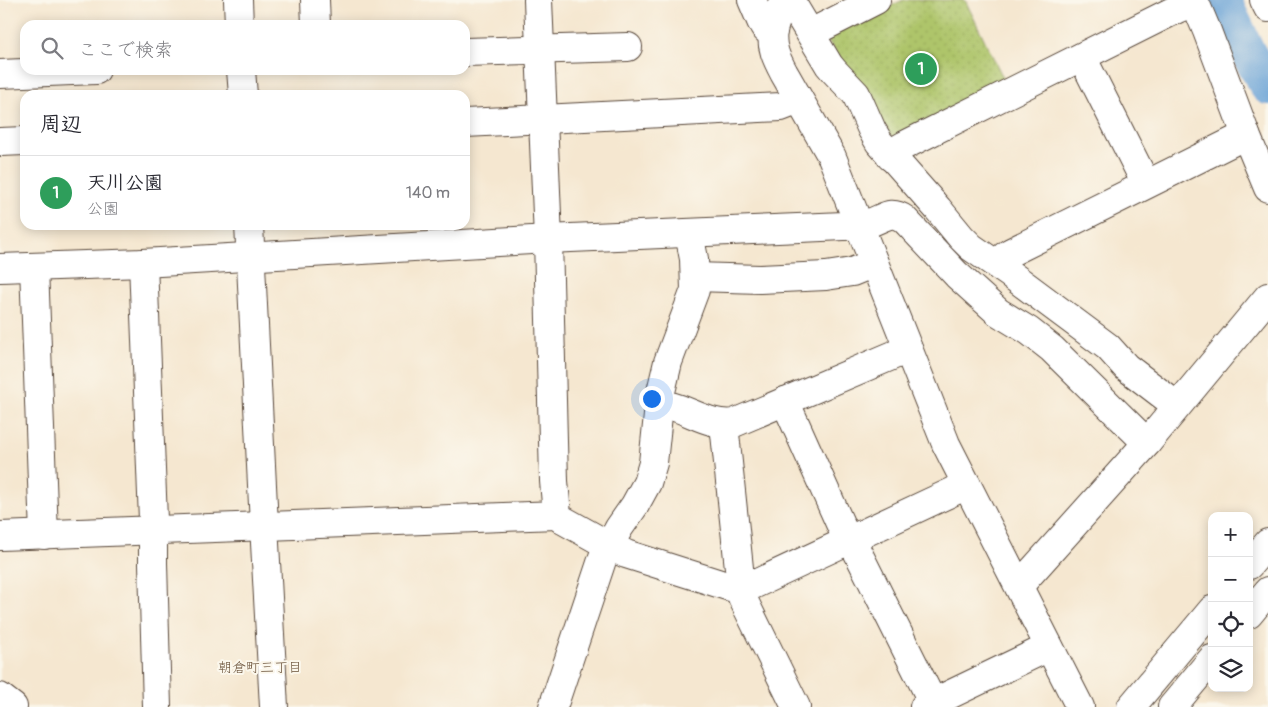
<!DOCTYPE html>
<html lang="ja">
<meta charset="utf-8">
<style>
:root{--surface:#fff;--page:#f7f7f7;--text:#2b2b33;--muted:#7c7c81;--line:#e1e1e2;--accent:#b5179e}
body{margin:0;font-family:Pangolin,"Klee One",sans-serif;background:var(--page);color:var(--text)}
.controls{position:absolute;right:15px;bottom:15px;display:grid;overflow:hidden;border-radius:10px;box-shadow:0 2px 12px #0003}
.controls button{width:45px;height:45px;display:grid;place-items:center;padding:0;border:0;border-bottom:1px solid var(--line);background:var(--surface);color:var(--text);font:25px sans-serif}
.you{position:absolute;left:651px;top:398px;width:18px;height:18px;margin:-12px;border:4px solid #fff;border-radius:50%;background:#1a73e8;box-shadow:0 0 0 8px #1a73e833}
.badge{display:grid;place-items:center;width:32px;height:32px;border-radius:50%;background:var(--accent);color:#fff;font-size:16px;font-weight:700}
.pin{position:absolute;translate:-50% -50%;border:2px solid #fff;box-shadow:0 1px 5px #0006}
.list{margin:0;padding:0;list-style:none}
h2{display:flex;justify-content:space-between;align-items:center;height:65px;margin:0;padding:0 20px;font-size:21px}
h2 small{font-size:16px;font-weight:400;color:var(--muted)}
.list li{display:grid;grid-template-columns:32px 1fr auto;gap:15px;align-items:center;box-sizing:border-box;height:75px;padding:0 20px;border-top:1px solid var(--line)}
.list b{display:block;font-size:19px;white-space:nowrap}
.list p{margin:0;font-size:16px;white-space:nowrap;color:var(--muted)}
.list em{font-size:16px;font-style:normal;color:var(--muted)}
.icon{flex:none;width:28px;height:28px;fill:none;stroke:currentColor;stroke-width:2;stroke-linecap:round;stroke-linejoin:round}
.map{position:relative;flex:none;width:1268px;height:707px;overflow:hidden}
.search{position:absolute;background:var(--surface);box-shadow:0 2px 12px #0003;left:20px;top:20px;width:450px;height:55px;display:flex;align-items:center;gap:12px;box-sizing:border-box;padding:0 18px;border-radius:15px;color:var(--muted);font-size:19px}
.panel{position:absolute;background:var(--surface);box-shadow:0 2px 12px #0003;left:20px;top:90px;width:450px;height:140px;border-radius:15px}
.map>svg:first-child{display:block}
</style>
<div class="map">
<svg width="1268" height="707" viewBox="0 0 1268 707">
<defs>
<pattern id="green-dots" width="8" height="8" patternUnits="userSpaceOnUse" patternTransform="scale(1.25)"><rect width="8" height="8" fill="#aec56a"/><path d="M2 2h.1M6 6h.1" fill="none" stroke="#97a95b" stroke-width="1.8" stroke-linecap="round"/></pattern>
</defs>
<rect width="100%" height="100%" fill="#fbf7ec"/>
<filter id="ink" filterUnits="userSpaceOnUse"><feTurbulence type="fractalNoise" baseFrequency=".02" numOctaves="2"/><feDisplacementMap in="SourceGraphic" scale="10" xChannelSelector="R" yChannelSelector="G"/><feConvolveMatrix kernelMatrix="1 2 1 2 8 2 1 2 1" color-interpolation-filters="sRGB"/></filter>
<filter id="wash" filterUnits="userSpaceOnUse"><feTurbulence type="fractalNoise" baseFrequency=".0096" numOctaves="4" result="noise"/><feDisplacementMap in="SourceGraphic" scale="20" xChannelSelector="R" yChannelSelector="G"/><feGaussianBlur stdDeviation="1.12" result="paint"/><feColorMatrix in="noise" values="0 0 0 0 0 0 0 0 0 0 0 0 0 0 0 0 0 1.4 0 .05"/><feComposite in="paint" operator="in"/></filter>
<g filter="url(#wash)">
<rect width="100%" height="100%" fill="#f5e7d0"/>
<path fill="url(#green-dots)" stroke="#747844" d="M903,0H965L1009,90L898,146L826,38Z"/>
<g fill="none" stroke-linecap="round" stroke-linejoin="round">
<path stroke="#66a0d6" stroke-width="36" d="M1223,0L1248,53L1268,87"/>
</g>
</g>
<g filter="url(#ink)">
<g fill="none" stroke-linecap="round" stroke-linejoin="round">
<defs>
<g id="minor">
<path d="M238,0L239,25"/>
<path d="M315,0L316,25"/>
<path d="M538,0L548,239L554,481L557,515L563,520L597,539L626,554L730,587H744L753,585L967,485"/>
<path d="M752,0L761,21L766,29L773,31"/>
<path d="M784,0C780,10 775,21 773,31C770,46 777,60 784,73L832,157L946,444L1080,707"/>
<path d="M790,0L829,65L834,71L856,94L872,130L879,142L938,209L961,237L971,247L1010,274L1108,347L1126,367L1177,406"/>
<path d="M1194,0L1207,31L1246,135L1268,188"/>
<path d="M1264,0L1268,8"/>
<path d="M811,33L876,0"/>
<path d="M465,52L628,47"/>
<path d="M1082,57L1146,184"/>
<path d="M241,70L243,95"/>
<path d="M0,74L96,70"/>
<path d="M465,123L781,107L799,100"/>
<path d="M0,142L25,141"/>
<path d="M891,157L898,149L905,145L1177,9L1195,2"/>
<path d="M249,225L264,525L274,707"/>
<path d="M143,263L153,520V563L157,707"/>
<path d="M999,266L1005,256L1011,252L1246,135"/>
<path d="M34,267L44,535"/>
<path d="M0,268L143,263L548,239L844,226C852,225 861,225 869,223C883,219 890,209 904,219L957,275L998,312L1029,331L1052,349L1147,443"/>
<path d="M695,277L760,279L826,276L852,272L874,263"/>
<path d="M785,401L842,528L857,551L933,703"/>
<path d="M659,404C663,405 667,405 671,406C693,412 711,426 734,423L908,349"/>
<path d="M724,424L742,597L796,707"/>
<path d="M0,536L557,515"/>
<path d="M1249,565L1268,543"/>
<path d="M1019,586L1147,443L1268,297"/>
<path d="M1249,614L1268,591"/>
<path d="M0,697L13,707"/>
<path d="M553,707L603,557L619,528L635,505L647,483L653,463L660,396L668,362L695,290L694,259L689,233"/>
<path d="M924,707L1049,647"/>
<path d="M1131,707L1212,610"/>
<path d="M1172,707L1212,659"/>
</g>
</defs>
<use href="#minor" stroke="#574639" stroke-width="30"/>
<use href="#minor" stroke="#fff" stroke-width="28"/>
</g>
</g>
<g text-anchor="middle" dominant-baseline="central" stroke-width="4" stroke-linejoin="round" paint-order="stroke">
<g font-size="14" fill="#6e563e" stroke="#fbf7ec">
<text x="260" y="667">朝倉町三丁目</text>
</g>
</g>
</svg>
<div class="controls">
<button>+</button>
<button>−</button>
<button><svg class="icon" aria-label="locate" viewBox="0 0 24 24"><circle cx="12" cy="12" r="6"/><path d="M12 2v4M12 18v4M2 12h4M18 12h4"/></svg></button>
<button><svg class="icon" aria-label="layers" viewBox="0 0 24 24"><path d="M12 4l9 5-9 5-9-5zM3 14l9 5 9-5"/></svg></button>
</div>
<div class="you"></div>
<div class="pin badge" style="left:921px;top:69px;background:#2e9e5b">1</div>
<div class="search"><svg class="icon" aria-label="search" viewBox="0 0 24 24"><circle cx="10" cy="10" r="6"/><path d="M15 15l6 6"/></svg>ここで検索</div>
<section class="panel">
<h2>周辺<small></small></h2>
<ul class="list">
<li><span class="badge" style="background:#2e9e5b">1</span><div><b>天川公園</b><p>公園</p></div><em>140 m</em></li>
</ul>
</section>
</div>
